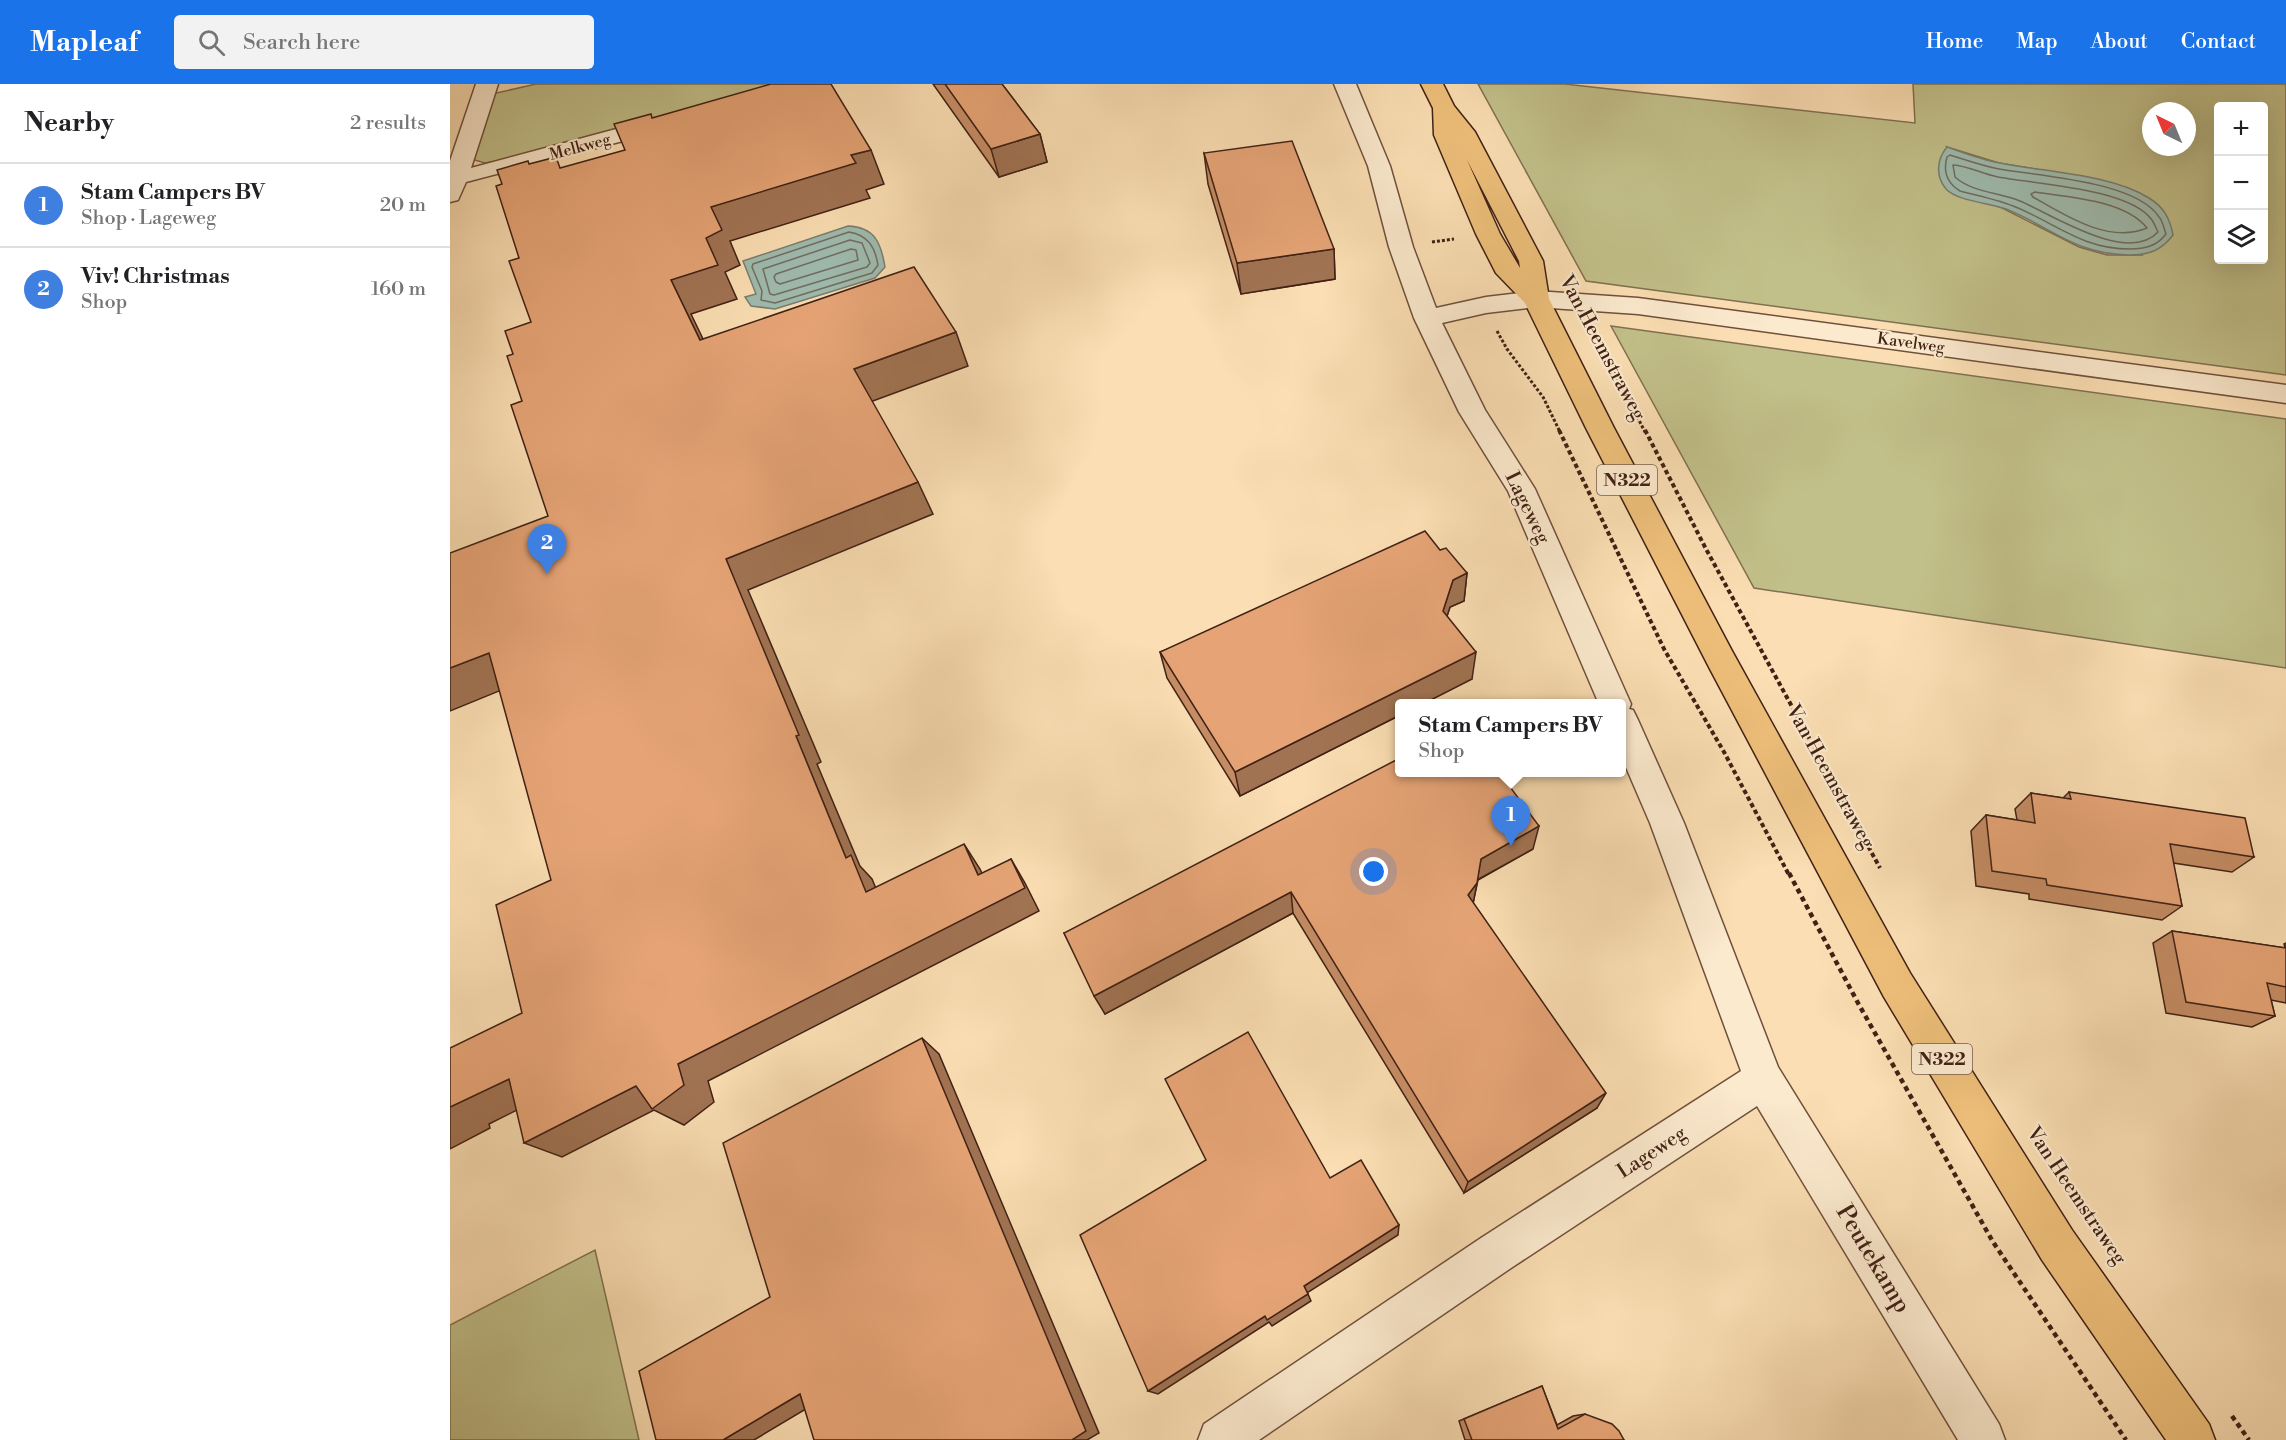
<!DOCTYPE html>
<meta charset="utf-8">
<style>
:root{--surface:#fff;--page:#f2f2f2;--text:#202124;--muted:#757577;--line:#e0e0e0;--accent:#1a73e8}
body{margin:0;font-family:"Libre Bodoni",serif;background:var(--page);color:var(--text)}
.controls{position:absolute;right:18px;top:18px;display:grid;overflow:hidden;border-radius:6px;box-shadow:0 6px 24px #0002}
.controls button{width:54px;height:54px;display:grid;place-items:center;padding:0;border:0;border-bottom:2px solid var(--line);background:var(--surface);color:var(--text);font:30px sans-serif}
.compass{position:absolute;left:1692px;top:18px;width:54px;height:54px;border-radius:50%;background:var(--surface);box-shadow:0 6px 24px #0002;rotate:317deg}
.you{position:absolute;left:924px;top:788px;width:21px;height:21px;margin:-15px;border:4px solid #fff;border-radius:50%;background:#1a73e8;box-shadow:0 0 0 9px #1a73e833}
.badge{display:grid;place-items:center;width:39px;height:39px;border-radius:50%;background:var(--accent);color:#fff;font-size:20px;font-weight:700}
.pin{position:absolute;translate:-50% -50px;filter:drop-shadow(0 2px 3px #0008)}
.pin::after{content:'';position:absolute;top:32px;width:21px;height:18px;background:inherit;clip-path:polygon(0 0,100% 0,50% 100%)}
.popup{position:absolute;left:945px;top:615px;width:231px;height:78px;box-sizing:border-box;display:grid;place-content:center;border-radius:6px;background:var(--surface);filter:drop-shadow(0 2px 4px #0005);font-size:20px;white-space:nowrap;color:var(--muted)}
.popup b{font-size:22px;color:var(--text)}
.popup::after{content:'';position:absolute;left:50%;top:100%;margin-left:-12px;border:12px solid transparent;border-top-color:var(--surface)}
.list{margin:0;padding:0;list-style:none}
h2{display:flex;justify-content:space-between;align-items:center;height:78px;margin:0;padding:0 24px;font-size:26px}
h2 small{font-size:20px;font-weight:400;color:var(--muted)}
.list li{display:grid;grid-template-columns:39px 1fr auto;gap:18px;align-items:center;box-sizing:border-box;height:84px;padding:0 24px;border-top:2px solid var(--line)}
.list b{display:block;font-size:22px;white-space:nowrap}
.list p{margin:0;font-size:20px;white-space:nowrap;color:var(--muted)}
.list em{font-size:20px;font-style:normal;color:var(--muted)}
.icon{flex:none;width:33px;height:33px;fill:none;stroke:currentColor;stroke-width:2;stroke-linecap:round;stroke-linejoin:round}
.map{position:relative;flex:none;width:1836px;height:1356px;overflow:hidden}
header{display:flex;align-items:center;gap:36px;box-sizing:border-box;height:84px;padding:0 30px;background:var(--accent);color:#fff}
header strong{font-size:28px}
nav{display:flex;gap:33px;margin-inline-start:auto;font-size:21px}
.search{width:420px;height:54px;background:var(--page);display:flex;align-items:center;gap:15px;box-sizing:border-box;padding:0 21px;border-radius:6px;color:var(--muted);font-size:22px}
main{display:flex}
aside{flex:1;background:var(--surface)}
.map>svg:first-child{display:block}
</style>
<header>
<strong>Mapleaf</strong>
<div class="search"><svg class="icon" aria-label="search" viewBox="0 0 24 24"><circle cx="10" cy="10" r="6"/><path d="M15 15l6 6"/></svg>Search here</div>
<nav><a>Home</a><a>Map</a><a>About</a><a>Contact</a></nav>
</header>
<main>
<aside>
<h2>Nearby<small>2 results</small></h2>
<ul class="list">
<li><span class="badge" style="background:#3f7fe0">1</span><div><b>Stam Campers BV</b><p>Shop · Lageweg</p></div><em>20 m</em></li>
<li><span class="badge" style="background:#3f7fe0">2</span><div><b>Viv! Christmas</b><p>Shop</p></div><em>160 m</em></li>
</ul>
</aside>
<div class="map">
<svg width="1836" height="1356" viewBox="0 0 1836 1356">
<rect width="100%" height="100%" fill="#fbdeb3"/>
<filter id="stains"><feTurbulence type="fractalNoise" baseFrequency=".00333" numOctaves="4"/><feColorMatrix values="0 0 0 0 .2 0 0 0 0 .09 0 0 0 0 .02 0 0 0 .5 -.17"/></filter>
<radialGradient id="worn" r=".72"><stop offset=".6" stop-color="#630" stop-opacity="0"/><stop offset="1" stop-color="#630" stop-opacity=".3"/></radialGradient>
<g fill="#c2c08a" stroke="#817050" stroke-width="1.5" fill-rule="evenodd">
<path d="M86,0H322V2L47,77L35,79L21,75L42,10Z"/>
<path d="M1028,0H1115L1465,39L1463,0H1836V291L1136,197ZM1768,22H1814V176H1768ZM1701,27H1737V63H1701ZM1497,63L1549,79L1634,93L1692,171H1657L1629,163L1548,122Z"/>
<path d="M1161,242L1836,335V584L1304,504Z"/>
<path d="M145,1166L189,1356H0V1241Z"/>
</g>
<g fill="#9fbcaf" stroke="#797e71" stroke-width="1.5">
<path d="M1497,63C1514,69 1532,76 1550,79C1595,88 1661,90 1699,114C1714,123 1720,135 1723,151C1711,167 1698,171 1679,171C1624,170 1603,144 1556,125C1540,119 1507,117 1496,105C1485,92 1487,75 1497,63Z"/>
<path d="M398,142C425,143 431,159 435,183L425,194L325,225L301,222L295,213L306,210L293,177Z"/>
</g>
<g fill="none" stroke-linecap="round" stroke-linejoin="round">
<g stroke="#706e62" stroke-width="1.5">
<path d="M1500,71C1516,76 1532,82 1549,85C1588,92 1686,97 1709,133C1713,137 1714,145 1716,150C1707,162 1695,165 1680,165C1633,165 1608,141 1568,124C1550,116 1529,112 1510,107C1497,99 1493,87 1497,73Z"/>
<path d="M1503,81C1519,82 1532,90 1548,93C1584,100 1679,104 1702,136C1704,139 1706,144 1708,148C1678,181 1601,130 1570,117C1549,108 1523,109 1505,93Z"/>
<path d="M1585,108C1618,113 1675,116 1697,144C1659,160 1616,132 1583,113L1581,110Z"/>
<path d="M399,148C418,151 425,163 428,181L422,189L325,219L311,216L312,207L302,183L303,180Z"/>
<path d="M400,156L412,159L420,179L417,183L324,211L320,210L313,185Z"/>
<path d="M401,165L406,166L408,176L330,200L326,198L324,193L326,190Z"/>
</g>
<defs>
<g id="minor">
<path d="M26,0H48L21,84L211,33L219,35L222,40L219,45L16,98L8,116L0,118V77Z"/>
<path d="M884,0H906L940,82L963,163L986,224L1036,213L1086,207L1188,214L1836,301V319L1188,230L1086,223L1036,229L992,239L1035,326L1085,405L1181,620L1179,625L1183,626L1188,636L1234,739L1328,983L1549,1340L1555,1356H1508L1307,1022L1061,1184L809,1356H748L754,1340L1031,1154L1291,987L1200,739L1172,674V620H1149L1058,407L1009,328L964,234L939,163L918,82Z"/>
</g>
<path id="major" d="M971,0H993L1004,22L1025,48L1093,177L1099,215L1164,344L1282,567L1460,889L1622,1146L1759,1340L1765,1356H1716L1592,1176L1434,913L1260,585L1136,344L1075,219L1046,189L1026,150L984,51L983,24ZM1017,76L1069,177L1070,184L1050,150Z"/>
</defs>
<use href="#minor" stroke="#6f503c" stroke-width="3"/>
<use href="#major" stroke="#402115" stroke-width="3"/>
<g stroke="#402115" stroke-width="3" stroke-dasharray="3 2" stroke-linecap="butt">
<path d="M982,158L1004,155"/>
<path d="M1047,247L1057,265L1093,313L1110,348"/>
<path d="M1144,248L1195,348"/>
</g>
<g stroke="#402115" stroke-width="4" stroke-dasharray="4.5 3" stroke-linecap="butt">
<path d="M1109,346L1214,565L1274,668L1339,791"/>
<path d="M1195,346L1256,465L1430,784"/>
</g>
<g stroke="#402115" stroke-width="4.5" stroke-dasharray="5 4" stroke-linecap="butt">
<path d="M1339,789L1408,919L1543,1158L1676,1356"/>
<path d="M1782,1332L1799,1356"/>
</g>
<use href="#minor" fill="#fceace" fill-rule="evenodd"/>
<use href="#major" fill="#eebf7a" fill-rule="evenodd"/>
</g>
<g fill="#c68d65" stroke="#402115" stroke-width="1.5">
<path d="M483,0H552L590,50L597,78L549,93Z"/>
<path d="M754,69L884,165L885,195L791,210L758,100Z"/>
<path d="M990,466L1017,489L1014,517L1000,523L997,532L1022,595L790,712L717,594L710,568Z"/>
<path d="M1619,708L1804,773L1782,788L1723,779L1732,822L1712,836L1579,815V810L1526,802L1521,747L1536,731L1567,736L1565,725L1581,709L1613,714Z"/>
<path d="M1083,765L1028,796L1023,819L1147,1024L1014,1109L843,829L655,930L614,849Z"/>
<path d="M1722,847L1835,864L1834,860L1836,859V919L1821,916L1825,932L1802,943L1716,929L1703,859Z"/>
<path d="M1092,1302L1107,1341L1123,1332L1135,1330L1174,1356H1015L1009,1337Z"/>
</g>
<g fill="#a17353" stroke="#402115" stroke-width="1.5">
<path d="M590,50L597,78L549,93L541,65Z"/>
<path d="M421,66L434,100L416,106L420,114L280,157L290,181L275,188L287,215L241,230L270,290L250,256L221,196L256,154L261,123L401,71Z"/>
<path d="M884,165L885,195L791,210L787,179Z"/>
<path d="M506,248L518,282L420,318L404,285Z"/>
<path d="M468,398L483,430L298,506L371,678L367,680L410,782L422,795L437,831L416,808L396,774L346,652L276,475Z"/>
<path d="M1017,489L1014,517L1000,523L990,554L993,527L1003,496Z"/>
<path d="M1026,568L1022,595L973,620H950V631L790,712L785,688Z"/>
<path d="M39,569L71,598L0,627V584Z"/>
<path d="M1089,742L1083,765L1027,796L1031,775Z"/>
<path d="M514,760L530,785L544,814L528,791Z"/>
<path d="M561,775L575,799L589,827L258,997L264,1018L234,1041L204,1026L112,1073L74,1059L228,980Z"/>
<path d="M1027,799L1023,820L1018,811Z"/>
<path d="M841,808L843,829L655,930L644,912Z"/>
<path d="M472,954L489,970L649,1349L637,1356H622Z"/>
<path d="M59,995L97,1011L39,1040L40,1044L0,1065V1023Z"/>
<path d="M1156,1009L1147,1024L1014,1109L1018,1098Z"/>
<path d="M949,1141L948,1151L857,1209L854,1202Z"/>
<path d="M858,1210L861,1217L822,1242L819,1238L708,1310L698,1307L815,1232Z"/>
<path d="M350,1310L376,1313L304,1356H273Z"/>
</g>
<g fill="#e6a476" stroke="#402115" stroke-width="1.5">
<path d="M321,0H381L421,66L401,71L406,79L261,123L272,146L256,154L268,181L221,196L250,256L464,183L506,248L404,285L468,398L276,475L349,651L346,652L396,774L401,771L416,808L514,760L528,791L561,775L575,804L228,980L234,1001L202,1025L186,1002L74,1059L59,995L0,1023V964L72,929L46,821L101,796L39,569L0,584V469L98,432L61,321L72,317L57,272L63,270L55,247L81,238L59,177L69,174L46,102L52,100L47,86L78,77L79,80L106,73L110,84L175,66L164,40L201,30L202,34Z"/>
<path d="M495,0H552L590,50L541,65Z"/>
<path d="M842,57L884,165L787,179L754,69Z"/>
<path d="M975,447L990,466L996,464L1017,489L1003,496L993,527L1026,568L785,688L710,568Z"/>
<path d="M950,674V688H1049L1089,742L1031,775L1027,799L1018,811L1156,1009L1018,1098L841,808L644,912L614,849Z"/>
<path d="M1619,708L1795,734L1804,773L1720,760L1732,822L1597,801L1596,795L1542,787L1536,731L1585,739L1581,709L1621,715Z"/>
<path d="M1722,847L1836,864V903L1817,899L1825,932L1736,918Z"/>
<path d="M798,948L880,1094L911,1076L949,1141L854,1202L858,1210L817,1236L815,1232L698,1307L630,1151L756,1076L715,995Z"/>
<path d="M472,954L636,1347L622,1356H364L350,1310L273,1356H206L189,1287L320,1213L273,1059Z"/>
<path d="M1092,1302L1108,1345L1135,1330L1162,1340L1169,1347L1174,1356H1022L1014,1335Z"/>
</g>
<g text-anchor="middle" dominant-baseline="central" stroke-width="4.5" stroke-linejoin="round" paint-order="stroke">
<g font-size="16" fill="#402115" stroke="#fceace">
<text transform="translate(130 63) rotate(-15)">Melkweg</text>
<text transform="translate(1461 259) rotate(8)">Kavelweg</text>
</g>
<g fill="#fceace" stroke="#785d4c" stroke-width="1.5">
<rect x="1147" y="381" width="60" height="30" rx="4.5"/>
<rect x="1462" y="960" width="60" height="30" rx="4.5"/>
</g>
<g font-size="18" font-weight="bold" fill="#402115">
<text x="1177" y="396">N322</text>
<text x="1492" y="975">N322</text>
</g>
<g font-size="20" fill="#402115" stroke="#fceace">
<text transform="translate(1152 264) rotate(62)">Van Heemstraweg</text>
<text transform="translate(1077 424) rotate(64)">Lageweg</text>
<text transform="translate(1380 693) rotate(61)">Van Heemstraweg</text>
<text transform="translate(1202 1069) rotate(-33)">Lageweg</text>
<text transform="translate(1626 1112) rotate(56)">Van Heemstraweg</text>
</g>
<g font-size="24" fill="#402115" stroke="#fceace">
<text transform="translate(1423 1175) rotate(59)">Peutekamp</text>
</g>
</g>
<rect width="100%" height="100%" filter="url(#stains)"/>
<rect width="100%" height="100%" fill="url(#worn)"/>
</svg>
<div class="controls">
<button>+</button>
<button>−</button>
<button><svg class="icon" aria-label="layers" viewBox="0 0 24 24"><path d="M12 4l9 5-9 5-9-5zM3 14l9 5 9-5"/></svg></button>
</div>
<svg class="compass" viewBox="-18 -18 36 36"><path d="M0-13l5 13h-10z" fill="#e53935"/><path d="M0 13l5-13h-10z" fill="#757577"/></svg>
<div class="you"></div>
<div class="pin badge" style="left:1061px;top:762px;background:#3f7fe0">1</div>
<div class="popup"><b>Stam Campers BV</b>Shop</div>
<div class="pin badge" style="left:97px;top:490px;background:#3f7fe0">2</div>
</div>
</main>
